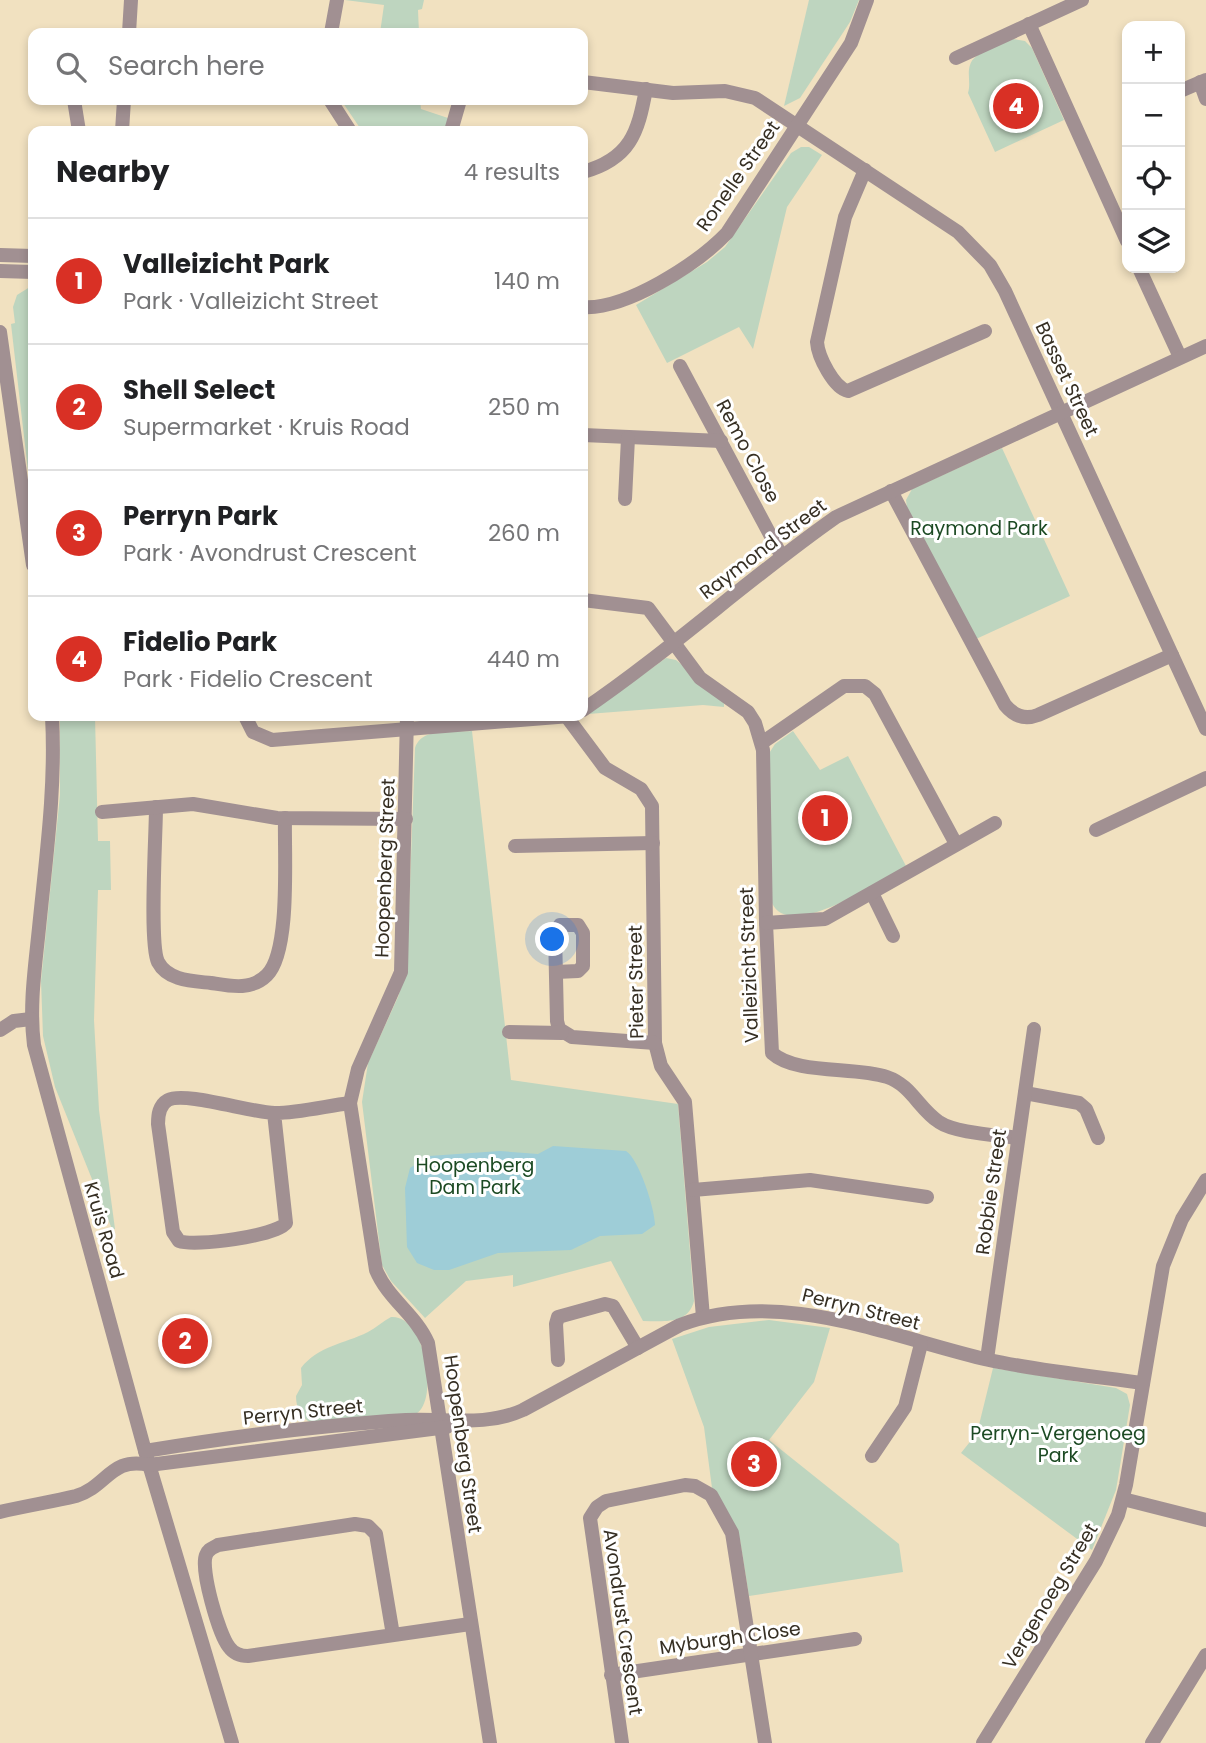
<!DOCTYPE html>
<meta charset="utf-8">
<style>
:root{--surface:#fff;--page:#f6f6f6;--text:#202124;--muted:#757577;--line:#e0e0e0;--accent:#d93025}
body{margin:0;font-family:Poppins,sans-serif;background:var(--page);color:var(--text)}
.controls{position:absolute;right:21px;top:21px;display:grid;overflow:hidden;border-radius:14px;box-shadow:0 4px 10px #0003}
.controls button{width:63px;height:63px;display:grid;place-items:center;padding:0;border:0;border-bottom:2px solid var(--line);background:var(--surface);color:var(--text);font:35px sans-serif}
.you{position:absolute;left:553px;top:940px;width:24px;height:24px;margin:-18px;border:5px solid #fff;border-radius:50%;background:#1a73e8;box-shadow:0 0 0 10px #1a73e833}
.badge{display:grid;place-items:center;width:46px;height:46px;border-radius:50%;background:var(--accent);color:#fff;font-size:23px;font-weight:700}
.pin{position:absolute;translate:-50% -50%;border:4px solid #fff;box-shadow:0 2px 7px #0006}
.list{margin:0;padding:0;list-style:none}
h2{display:flex;justify-content:space-between;align-items:center;height:91px;margin:0;padding:0 28px;font-size:30px}
h2 small{font-size:23px;font-weight:400;color:var(--muted)}
.list li{display:grid;grid-template-columns:46px 1fr auto;gap:21px;align-items:center;box-sizing:border-box;height:126px;padding:0 28px;border-top:2px solid var(--line)}
.list b{display:block;font-size:26px;white-space:nowrap}
.list p{margin:0;font-size:23px;white-space:nowrap;color:var(--muted)}
.list em{font-size:23px;font-style:normal;color:var(--muted)}
.icon{flex:none;width:38px;height:38px;fill:none;stroke:currentColor;stroke-width:2;stroke-linecap:round;stroke-linejoin:round}
.map{position:relative;flex:none;width:1206px;height:1743px;overflow:hidden}
.search{position:absolute;background:var(--surface);box-shadow:0 4px 10px #0003;left:28px;top:28px;width:560px;height:77px;display:flex;align-items:center;gap:18px;box-sizing:border-box;padding:0 24px;border-radius:14px;color:var(--muted);font-size:26px}
.panel{position:absolute;background:var(--surface);box-shadow:0 4px 10px #0003;left:28px;top:126px;width:560px;height:595px;border-radius:14px}
.map>svg:first-child{display:block}
</style>
<div class="map">
<svg width="1206" height="1743" viewBox="0 0 1206 1743">
<rect width="100%" height="100%" fill="#f1e1c0"/>
<g fill="#bed5bf">
<path d="M345,0H424L422,9L418,10L419,33H380L384,5Z"/>
<path d="M809,0H859L850,22L800,98L784,106Z"/>
<path d="M1013,39L1025,41L1032,48L1064,120L995,152L968,93C971,83 967,74 970,65C974,51 1001,45 1013,39Z"/>
<path d="M341,100H420L421,109L448,118L445,131H362Z"/>
<path d="M801,147H809L822,155L787,207L753,349L739,327L667,363L636,305L707,262L725,247L791,153Z"/>
<path d="M33,285V514L11,324L15,323L13,307L17,295Z"/>
<path d="M1002,448L1070,596L976,639L907,508L906,500L912,489Z"/>
<path d="M666,658L676,660L724,700V707L703,705L588,714Z"/>
<path d="M60,716H95L98,841H110L111,890H98L94,1020L99,1110L115,1229H112L55,1087L43,1036L41,981L60,795Z"/>
<path d="M472,731L511,1080L678,1104L694,1301C688,1325 663,1321 643,1321L611,1261L513,1287V1275L466,1281L425,1318L391,1281L382,1265L362,1102L368,1063L398,997L407,968L415,748C421,727 454,732 472,731Z"/>
<path d="M793,731L820,770L848,756L906,866C882,879 790,943 772,903L768,755L775,744Z"/>
<path d="M391,1317C425,1314 440,1400 416,1414L314,1425C302,1418 296,1410 296,1396L302,1385L301,1368C318,1346 344,1344 368,1332C376,1328 383,1321 391,1317Z"/>
<path d="M769,1320L830,1328L814,1382L769,1440L899,1544L903,1572L749,1596L740,1540L712,1488L704,1427L672,1339L709,1327Z"/>
<path d="M993,1368L1116,1388L1127,1394L1130,1405L1116,1490L1092,1550L961,1453L977,1433Z"/>
</g>
<path fill="#9ecdd7" d="M553,1146L626,1151C639,1159 655,1209 655,1225L642,1234L600,1236L571,1250L498,1253L449,1270H434L417,1263L407,1247L405,1188L410,1168L429,1156L500,1151L538,1154Z"/>
<g fill="none" stroke-linecap="round" stroke-linejoin="round">
<g stroke="#a19092" stroke-width="14">
<path d="M1029,24L1127,241"/>
<path d="M129,33L131,0"/>
<path d="M331,33L337,0"/>
<path d="M956,58L1082,0"/>
<path d="M583,82L673,93L725,91L755,98L958,232L990,265L1005,291L1206,729"/>
<path d="M1200,82L1206,99"/>
<path d="M1180,91L1206,80"/>
<path d="M74,100L79,131"/>
<path d="M330,100L350,131"/>
<path d="M122,131L124,100"/>
<path d="M451,131L460,100"/>
<path d="M865,170L845,217L817,342C818,357 834,388 848,391L985,331"/>
<path d="M583,172C630,159 638,133 646,89"/>
<path d="M0,255L33,256"/>
<path d="M1139,268L1180,357"/>
<path d="M0,271L33,272"/>
<path d="M583,307C626,310 697,264 727,233L851,43L867,0"/>
<path d="M0,332L33,565"/>
<path d="M680,366L781,555"/>
<path d="M583,435L721,441"/>
<path d="M891,491L1005,705C1014,716 1025,720 1038,715L1172,655"/>
<path d="M625,499L628,438"/>
<path d="M583,600L648,608L700,678L748,712L755,723L763,750L766,923L772,1053C796,1075 855,1066 887,1077C911,1085 919,1109 939,1122C955,1133 998,1135 1018,1138"/>
<path d="M583,710C671,650 749,578 836,517L1206,346"/>
<path d="M52,716C56,787 46,857 39,928C35,968 29,1006 34,1045L145,1451L232,1743"/>
<path d="M245,716L253,732L272,740L570,716"/>
<path d="M407,716L401,972L358,1069L350,1103L376,1270C388,1299 416,1315 428,1343L490,1743"/>
<path d="M567,717L605,768L641,789L652,806L655,1043L661,1066L685,1102L703,1317"/>
<path d="M763,742L844,686H865L875,694L956,844"/>
<path d="M156,807C156,834 149,944 158,962C168,981 193,981 211,983C230,986 251,991 267,975C291,951 284,853 285,818"/>
<path d="M102,812L193,804L277,818L406,819"/>
<path d="M1096,830L1206,778"/>
<path d="M515,846L653,843"/>
<path d="M872,893L893,936"/>
<path d="M766,923L825,919L995,823"/>
<path d="M556,972L578,971L583,966V933L578,925H560L555,933L557,1021L559,1029L572,1037L655,1043"/>
<path d="M0,1030L14,1021L31,1019"/>
<path d="M509,1032L562,1033"/>
<path d="M1025,1093L1079,1103L1086,1109L1098,1138"/>
<path d="M274,1113L286,1223C276,1236 195,1247 179,1241L173,1232L158,1124C158,1115 159,1105 168,1100C185,1091 252,1113 275,1113C299,1113 326,1106 350,1103"/>
<path d="M693,1190L810,1180L927,1197"/>
<path d="M987,1359L1034,1029"/>
<path d="M558,1360L556,1324L558,1317L605,1304L613,1306L638,1348"/>
<path d="M145,1451C231,1437 320,1425 406,1420C446,1418 486,1427 523,1410L680,1325C781,1287 890,1337 989,1360C1040,1371 1092,1376 1143,1383"/>
<path d="M872,1456L905,1407L921,1344"/>
<path d="M1123,1499L1206,1520"/>
<path d="M0,1512C25,1506 51,1502 76,1496C107,1487 111,1456 149,1465L447,1427"/>
<path d="M393,1635L376,1534L368,1526L355,1524L218,1545C213,1548 208,1549 206,1555C200,1569 219,1635 229,1647C234,1654 240,1656 248,1656L470,1624"/>
<path d="M611,1675L855,1639"/>
<path d="M622,1743L590,1518L597,1507L606,1501L685,1485L695,1486L711,1495L732,1533L765,1743"/>
<path d="M983,1743L1096,1561L1118,1515L1126,1485L1163,1266L1182,1219L1206,1180"/>
<path d="M1152,1743L1206,1655"/>
</g>
</g>
<g text-anchor="middle" dominant-baseline="central" stroke-width="6" stroke-linejoin="round" paint-order="stroke">
<g font-size="19" fill="#362f23" stroke="#fff">
<text transform="translate(738 176) rotate(-55)">Ronelle Street</text>
<text transform="translate(1067 379) rotate(65)">Basset Street</text>
<text transform="translate(748 451) rotate(62)">Remo Close</text>
<text transform="translate(763 549) rotate(-37)">Raymond Street</text>
<text transform="translate(385 868) rotate(-88)">Hoopenberg Street</text>
<text transform="translate(749 965) rotate(-92)">Valleizicht Street</text>
<text transform="translate(636 982) rotate(-91)">Pieter Street</text>
<text transform="translate(991 1192) rotate(-82)">Robbie Street</text>
<text transform="translate(104 1230) rotate(74)">Kruis Road</text>
<text transform="translate(861 1309) rotate(14)">Perryn Street</text>
<text transform="translate(303 1412) rotate(-6)">Perryn Street</text>
<text transform="translate(463 1444) rotate(82)">Hoopenberg Street</text>
<text transform="translate(1050 1596) rotate(-59)">Vergenoeg Street</text>
<text transform="translate(623 1622) rotate(82)">Avondrust Crescent</text>
<text transform="translate(730 1638) rotate(-8)">Myburgh Close</text>
</g>
<g font-size="19" fill="#1c4a23" stroke="#fff">
<text x="979" y="528">Raymond Park</text>
<text x="475" y="1165">Hoopenberg<tspan x="475" dy="22">Dam Park</tspan></text>
<text x="1058" y="1433">Perryn-Vergenoeg<tspan x="1058" dy="22">Park</tspan></text>
</g>
</g>
</svg>
<div class="controls">
<button>+</button>
<button>−</button>
<button><svg class="icon" aria-label="locate" viewBox="0 0 24 24"><circle cx="12" cy="12" r="6"/><path d="M12 2v4M12 18v4M2 12h4M18 12h4"/></svg></button>
<button><svg class="icon" aria-label="layers" viewBox="0 0 24 24"><path d="M12 4l9 5-9 5-9-5zM3 14l9 5 9-5"/></svg></button>
</div>
<div class="you"></div>
<div class="pin badge" style="left:825px;top:818px">1</div>
<div class="pin badge" style="left:185px;top:1341px">2</div>
<div class="pin badge" style="left:754px;top:1464px">3</div>
<div class="pin badge" style="left:1016px;top:106px">4</div>
<div class="search"><svg class="icon" aria-label="search" viewBox="0 0 24 24"><circle cx="10" cy="10" r="6"/><path d="M15 15l6 6"/></svg>Search here</div>
<section class="panel">
<h2>Nearby<small>4 results</small></h2>
<ul class="list">
<li><span class="badge">1</span><div><b>Valleizicht Park</b><p>Park · Valleizicht Street</p></div><em>140 m</em></li>
<li><span class="badge">2</span><div><b>Shell Select</b><p>Supermarket · Kruis Road</p></div><em>250 m</em></li>
<li><span class="badge">3</span><div><b>Perryn Park</b><p>Park · Avondrust Crescent</p></div><em>260 m</em></li>
<li><span class="badge">4</span><div><b>Fidelio Park</b><p>Park · Fidelio Crescent</p></div><em>440 m</em></li>
</ul>
</section>
</div>
